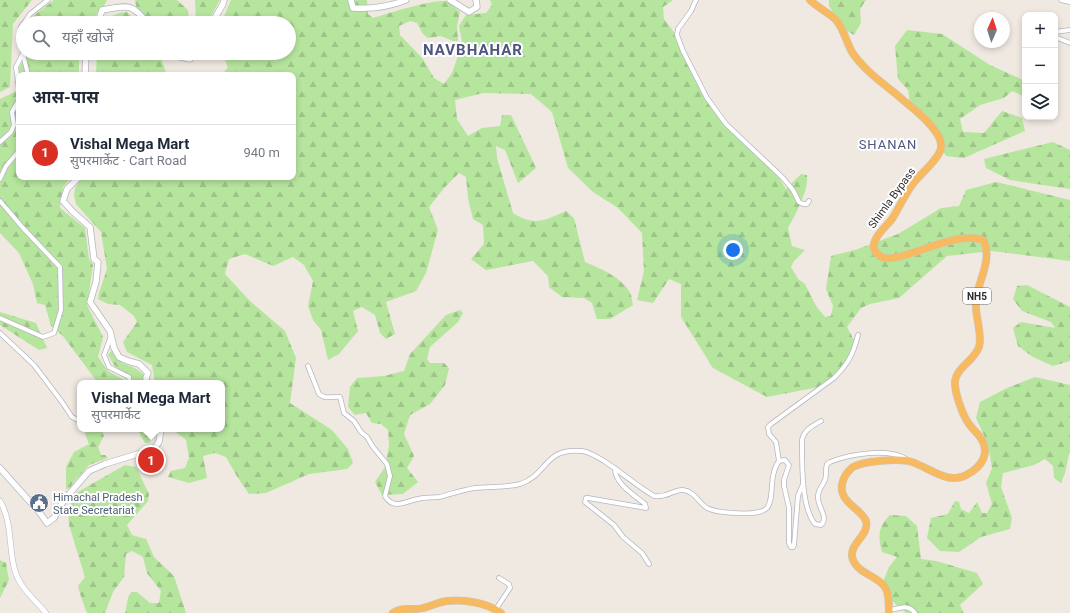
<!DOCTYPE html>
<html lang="hi">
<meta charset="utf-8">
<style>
:root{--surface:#fff;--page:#f6f6f7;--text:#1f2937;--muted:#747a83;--line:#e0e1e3;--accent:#d93025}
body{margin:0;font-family:Roboto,"Noto Sans Devanagari",sans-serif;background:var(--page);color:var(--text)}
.controls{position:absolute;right:12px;top:12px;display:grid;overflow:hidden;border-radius:8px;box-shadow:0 2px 6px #0003}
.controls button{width:36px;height:36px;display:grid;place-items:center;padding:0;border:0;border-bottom:1px solid var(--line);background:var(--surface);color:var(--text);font:20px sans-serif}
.compass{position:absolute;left:974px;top:12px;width:36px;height:36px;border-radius:50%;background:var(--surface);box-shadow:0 2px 6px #0003;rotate:3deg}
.you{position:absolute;left:733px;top:250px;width:14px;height:14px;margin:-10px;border:3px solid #fff;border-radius:50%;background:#1a73e8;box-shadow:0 0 0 6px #1a73e833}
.badge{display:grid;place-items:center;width:26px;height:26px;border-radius:50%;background:var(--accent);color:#fff;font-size:13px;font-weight:700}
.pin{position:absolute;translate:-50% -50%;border:2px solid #fff;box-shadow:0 1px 4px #0006}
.popup{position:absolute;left:77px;top:380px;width:148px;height:52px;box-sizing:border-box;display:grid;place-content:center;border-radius:8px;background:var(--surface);filter:drop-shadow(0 1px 3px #0005);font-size:13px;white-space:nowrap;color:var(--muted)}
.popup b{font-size:15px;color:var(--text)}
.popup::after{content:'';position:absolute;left:50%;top:100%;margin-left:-8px;border:8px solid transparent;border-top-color:var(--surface)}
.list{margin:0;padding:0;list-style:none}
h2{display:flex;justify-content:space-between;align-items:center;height:52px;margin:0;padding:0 16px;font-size:17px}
h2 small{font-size:13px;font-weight:400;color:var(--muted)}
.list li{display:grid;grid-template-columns:26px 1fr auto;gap:12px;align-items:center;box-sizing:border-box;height:56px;padding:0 16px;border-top:1px solid var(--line)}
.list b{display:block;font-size:15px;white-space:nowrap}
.list p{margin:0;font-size:13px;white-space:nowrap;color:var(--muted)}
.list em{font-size:13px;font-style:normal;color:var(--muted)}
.icon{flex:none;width:22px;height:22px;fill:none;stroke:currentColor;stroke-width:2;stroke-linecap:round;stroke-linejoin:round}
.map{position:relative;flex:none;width:1070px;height:613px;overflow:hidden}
.search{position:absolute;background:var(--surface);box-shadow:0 2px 6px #0003;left:16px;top:16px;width:280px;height:44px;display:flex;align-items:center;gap:10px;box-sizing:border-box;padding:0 14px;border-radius:22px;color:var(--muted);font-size:15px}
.panel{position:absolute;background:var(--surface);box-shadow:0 2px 6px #0003;left:16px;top:72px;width:280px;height:108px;border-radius:8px}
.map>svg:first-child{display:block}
</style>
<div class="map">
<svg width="1070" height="613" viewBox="0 0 1070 613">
<defs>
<pattern id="forest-firs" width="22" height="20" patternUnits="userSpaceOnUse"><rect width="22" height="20" fill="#b6e59e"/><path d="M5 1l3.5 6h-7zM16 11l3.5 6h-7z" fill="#9dc588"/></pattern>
</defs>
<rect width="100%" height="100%" fill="#efe9e1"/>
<g fill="url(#forest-firs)">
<path d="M0,0H32L13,24L10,87L0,92Z"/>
<path d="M54,0H107L104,6L97,13L93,23H29L33,16Z"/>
<path d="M135,0H177L188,10L189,23H150L136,6Z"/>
<path d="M195,0H220L207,23H196Z"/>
<path d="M231,0H367L368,14L373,18C389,13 430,0 445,1C451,3 455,7 460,12L457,26L458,41H453L441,36L428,38L423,34L417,23L410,21L399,26L400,35L423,59L434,78L444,84L452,73L458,56L454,47L462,41L459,26L466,15L486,13L492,5L490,0H673L663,7L664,19L679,39L692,73L719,119L776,173L786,189L801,174L807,175C809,191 795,215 788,228L792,246L805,250L794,261L791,267L798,279L805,284L816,306L825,317L831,316L833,306L826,289L831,256L855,250L898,234L941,208L959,206L966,190L996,182L1070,200V261L992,251L947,256L899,298L870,304L861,308L847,327L857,346L849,364L829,385L767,397L713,368L681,317V284L669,279L653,303L637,300L644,271L642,233L618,208L593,192L568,168L552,112L531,94L483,93L455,100L457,119L468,136L482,128L500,126L502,115H511L536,168L518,183L505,150L496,146L497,158L513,213C535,227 545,220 566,211L574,218L585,262C600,268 625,279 631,295C632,298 632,302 633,305L610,319H597L592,303L584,298L562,297L549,287L548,276L533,261L486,270L471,259L484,244L483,225L473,219L468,198L466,177L459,173L445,187L429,207L438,230L426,273L416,291L386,302L395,334L386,339L380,333L375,315L362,307L353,311L358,331L339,354L328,360L321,330L313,320L308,306L313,281L304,265L293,257L273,266L245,254L229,259L225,274L250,301L285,331L296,358L290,403L332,430L348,449L353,463L347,469L309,474L266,493L249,494L238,478L226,457L215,453L203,456L207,478L189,483L168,477L171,471L185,468L189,458L186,440L172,429H222V383H155L152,365L127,352L123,342L137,322L134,316L120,305L108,304L98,299L99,293L107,269L101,232L76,204L74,195L75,188L82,177H293V75H222L228,67L222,53H289V23H221Z"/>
<path d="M829,0H866L860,9L861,23L854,35L843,29L829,6Z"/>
<path d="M127,12L137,23H104L105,19L119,13Z"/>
<path d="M907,30L942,34L990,65L1025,81V97L1012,91L1004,98L980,105L960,119L963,132L984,133L1002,111L1022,118L1025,131L964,158L946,156L925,121L910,103L908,90L898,79L895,46Z"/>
<path d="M27,53H81L79,59V75H20L19,68Z"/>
<path d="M97,53H159L167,75H96Z"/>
<path d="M19,90V177H71L63,187L60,208L85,228L89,259L93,265L87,305L103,337L98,357L108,371L124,380L125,383H98L63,336L51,326L45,305L37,303L33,284L19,253L0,233V99Z"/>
<path d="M1053,142L1070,150V189L1010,180L986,168L984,159Z"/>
<path d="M1027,285L1070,307V361L1053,366L1033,357L1018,346L1013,328L1021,322L1055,328L1051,322L1022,311L1013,299L1017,286Z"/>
<path d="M460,310L463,313L458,322L430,347L427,359L430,363H444L449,368L445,385L430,404L410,415L404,434L414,456L407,468L418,482L403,494L382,495L375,482L385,467L389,445L388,430L381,424L372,423L366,413L355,415L348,407L350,387L357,378L384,376L404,371L410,354L446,315Z"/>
<path d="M0,312L36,323L47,348L39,350L0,325Z"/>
<path d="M111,351L122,363L135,368L143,374L144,383H133L132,380L114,365L108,355Z"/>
<path d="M1035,377L1070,385V453L1069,454L1065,473L1061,483L1054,478L1053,466L1045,459L1034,465L1003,473L1001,487L1012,518L1010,529L981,537L959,552L940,551L927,538L931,518L948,514L955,501L959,502L961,509L969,513L977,502L982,513H987L992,504L986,483L992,468L988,444L976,418L980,402L1007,388Z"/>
<path d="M86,429H101L104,436L98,447L101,455H105L108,458L89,465L74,482L70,488L66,489V467L74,452L89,444L85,434Z"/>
<path d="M137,429H154V433L149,443H145Z"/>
<path d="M125,465L136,467L149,494L148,501L127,525L132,535L146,539L154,557L174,576L186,613H125L128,598L131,592H137L150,603H159L161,591L147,573L143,557L132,551L126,554L124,577L113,592L105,613H87L80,594L78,586L85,577L69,525L68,511L76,493Z"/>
<path d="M890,515L906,516L917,526L921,559L936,561L977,573L983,584L960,605L964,613H906L891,600L882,584L889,567L897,557L882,552C878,536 878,527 890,515Z"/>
<path d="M0,560L6,563L9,580L0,598Z"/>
</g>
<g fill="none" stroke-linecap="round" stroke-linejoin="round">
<defs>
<g id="minor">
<path d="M696,0L691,11L678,29L677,35L683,51L707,98L726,124L783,178L793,190L799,202L803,204H807L809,201"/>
<path d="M1061,0L1070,2"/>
<path d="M24,23L30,14L48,0"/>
<path d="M23,24L21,27L23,32"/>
<path d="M1055,32L1070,30"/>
<path d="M1055,37L1070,43"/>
<path d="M23,54L28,75"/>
<path d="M19,90L16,67L23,53"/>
<path d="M0,142L11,132L14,125L12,112L19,100"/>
<path d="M0,179L6,166L19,151"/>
<path d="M0,201L23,228L60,267L61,310L54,333L43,337L0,318"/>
<path d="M0,333L34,365L62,402L72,417L80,421"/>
<path d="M111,336L104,355L109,367L129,377L130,383"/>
<path d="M308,366L319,394C326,400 332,396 340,397L344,413L354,421L361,432L367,437L373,447L387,464L390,476L385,496C388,501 392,504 397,504C404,504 411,500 418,499C425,497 432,498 439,497C451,494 462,490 475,488C489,486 506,488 520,484C548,475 544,447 582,451C590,452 597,457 604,461C621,472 637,486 654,496C669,498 673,489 683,490C694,491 699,503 707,508C717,513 759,517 767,508C775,498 768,476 779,461L785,460L789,465L784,480V486L789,508V543L791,547H793L794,545L798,496L803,484"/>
<path d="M821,421C812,426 804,430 802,440C802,462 801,507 815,524L821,525C829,518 818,507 818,498C817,491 822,487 825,480C827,475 825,469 827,464L830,462C850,454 890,447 908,460"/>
<path d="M779,461L776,442L769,434L768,427L771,424L834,378C848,364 853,355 858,335"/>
<path d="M615,468C614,483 634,495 645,504L646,508L588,498H586L585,502L614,525L623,537L642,553L649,564"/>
<path d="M496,609L510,588L509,584L499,578"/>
<path d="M889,610C900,609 908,603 915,613"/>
</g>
<path id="tertiary" d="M0,501C13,524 8,547 15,571C20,588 35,600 46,613"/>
<g id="secondary">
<path d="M351,0L353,8C372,9 389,7 406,0"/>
<path d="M450,0L469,12L477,7L476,0"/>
<path d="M98,23L102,10C126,6 132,2 147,23"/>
<path d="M212,23L223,4L224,0"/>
<path d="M170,53L171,55L190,59L194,53"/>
<path d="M85,75L86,53"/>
<path d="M79,177L67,189L63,201L73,212L90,227L94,259L98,262L96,282L90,302L110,331L114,348L119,357L128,361L139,364L148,373L146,378L147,383"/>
<path d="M0,468L40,513L47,523L54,518L64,500L89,471L105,464L154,449L159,442L161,429"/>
</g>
<g id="trunk">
<path d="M810,0C818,8 828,12 836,20C844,29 846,42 852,52C865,72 886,85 903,100C914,109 944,132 941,148C940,154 936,158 932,163C926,170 918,177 912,185C904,196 899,208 892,219C885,228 863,245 880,256C896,268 956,227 984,241C992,260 979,280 976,299C974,315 983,334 979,347C974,361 957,367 955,381C954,391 962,413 967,421C971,428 978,433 982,440C990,454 981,467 968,474C949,486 930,468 912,462C900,458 864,461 853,467C850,469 847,473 845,476C832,501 861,507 866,521C870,536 847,544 853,560C859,574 876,575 885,587C889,593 889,605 889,613"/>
<path d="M393,613C402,606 413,611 423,608C431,606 439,602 447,601C465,599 487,603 501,613"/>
</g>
</defs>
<use href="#minor" stroke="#b4b7c1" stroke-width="5.5"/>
<use href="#tertiary" stroke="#b4b7c1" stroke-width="6"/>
<use href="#secondary" stroke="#b4b7c1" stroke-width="7"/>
<use href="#trunk" stroke="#c9c9c9" stroke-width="8"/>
<use href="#minor" stroke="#fff" stroke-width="4"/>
<use href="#tertiary" stroke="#fff" stroke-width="5"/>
<use href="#secondary" stroke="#fff" stroke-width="5.5"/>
<use href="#trunk" stroke="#f8ba60" stroke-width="7"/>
</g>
<defs>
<symbol id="civic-disc" viewBox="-11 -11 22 22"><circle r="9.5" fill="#5c6f8a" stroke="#fff"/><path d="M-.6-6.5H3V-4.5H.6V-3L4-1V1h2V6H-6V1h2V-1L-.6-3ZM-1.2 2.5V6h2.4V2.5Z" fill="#fff"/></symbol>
</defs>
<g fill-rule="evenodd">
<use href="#civic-disc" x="28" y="492" width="22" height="22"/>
</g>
<g text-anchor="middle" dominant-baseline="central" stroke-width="4" stroke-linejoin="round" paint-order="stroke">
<rect fill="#fff" stroke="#6d6d6d" stroke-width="1" x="963" y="288" width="28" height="16" rx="3"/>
<g font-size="10" font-weight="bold" fill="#2e2e2e">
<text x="977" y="296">NH5</text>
</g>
<g font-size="11" fill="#2e2e2e" stroke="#fff">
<text transform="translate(892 198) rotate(-54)">Shimla Bypass</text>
</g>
<g font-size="11" fill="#4e5e75" stroke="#fff" text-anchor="start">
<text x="53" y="497">Himachal Pradesh<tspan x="53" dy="13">State Secretariat</tspan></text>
</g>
<g font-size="13" letter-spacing="1" fill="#4d5680" stroke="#fff">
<text x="888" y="144">SHANAN</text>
</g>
<g font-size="15" font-weight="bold" letter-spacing="1" fill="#4d5680" stroke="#fff">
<text x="473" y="50">NAVBHAHAR</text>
</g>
</g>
</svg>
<div class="controls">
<button>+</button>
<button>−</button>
<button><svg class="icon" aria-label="layers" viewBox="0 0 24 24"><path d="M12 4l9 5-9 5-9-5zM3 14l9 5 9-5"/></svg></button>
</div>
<svg class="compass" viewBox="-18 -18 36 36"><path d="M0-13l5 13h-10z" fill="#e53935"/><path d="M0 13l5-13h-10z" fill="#747a83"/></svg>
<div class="you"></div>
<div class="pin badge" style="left:151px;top:460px">1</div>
<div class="popup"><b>Vishal Mega Mart</b>सुपरमार्केट</div>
<div class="search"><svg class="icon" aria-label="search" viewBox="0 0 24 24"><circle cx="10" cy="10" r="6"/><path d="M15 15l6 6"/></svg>यहाँ खोजें</div>
<section class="panel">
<h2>आस-पास<small></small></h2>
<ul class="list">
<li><span class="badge">1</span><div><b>Vishal Mega Mart</b><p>सुपरमार्केट · Cart Road</p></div><em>940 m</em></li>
</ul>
</section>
</div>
